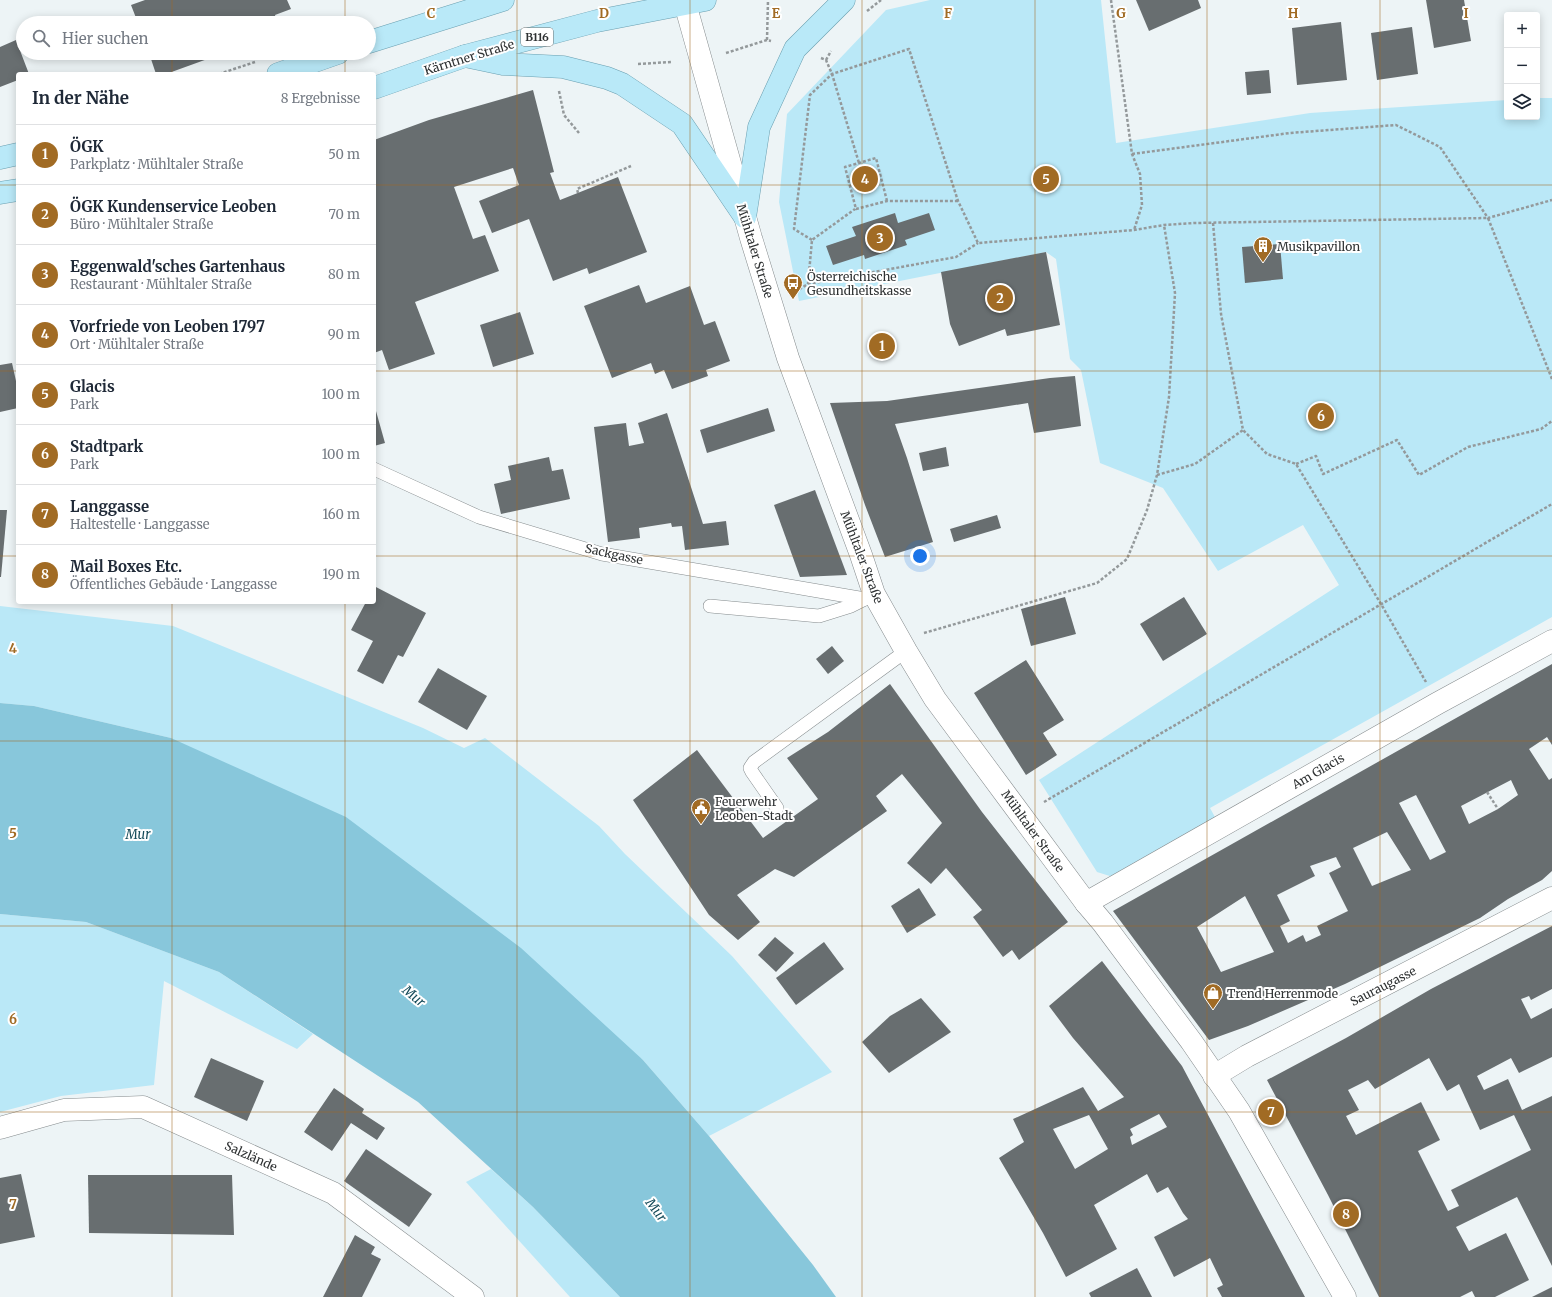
<!DOCTYPE html>
<html lang="de">
<meta charset="utf-8">
<style>
:root{--surface:#fff;--page:#f6f6f7;--text:#1f2937;--muted:#747a83;--line:#e0e1e3;--accent:#a16b24}
body{margin:0;font-family:Merriweather,serif;background:var(--page);color:var(--text)}
.controls{position:absolute;right:12px;top:12px;display:grid;overflow:hidden;border-radius:4px;box-shadow:0 2px 10px #0003}
.controls button{width:36px;height:36px;display:grid;place-items:center;padding:0;border:0;border-bottom:1px solid var(--line);background:var(--surface);color:var(--text);font:20px sans-serif}
.you{position:absolute;left:920px;top:556px;width:14px;height:14px;margin:-10px;border:3px solid #fff;border-radius:50%;background:#1a73e8;box-shadow:0 0 0 6px #1a73e833}
.badge{display:grid;place-items:center;width:26px;height:26px;border-radius:50%;background:var(--accent);color:#fff;font-size:13px;font-weight:700}
.pin{position:absolute;translate:-50% -50%;border:2px solid #fff;box-shadow:0 1px 4px #0006}
.list{margin:0;padding:0;list-style:none}
h2{display:flex;justify-content:space-between;align-items:center;height:52px;margin:0;padding:0 16px;font-size:17px}
h2 small{font-size:13px;font-weight:400;color:var(--muted)}
.list li{display:grid;grid-template-columns:26px 1fr auto;gap:12px;align-items:center;box-sizing:border-box;height:60px;padding:0 16px;border-top:1px solid var(--line)}
.list b{display:block;font-size:15px;white-space:nowrap}
.list p{margin:0;font-size:13px;white-space:nowrap;color:var(--muted)}
.list em{font-size:13px;font-style:normal;color:var(--muted)}
.icon{flex:none;width:22px;height:22px;fill:none;stroke:currentColor;stroke-width:2;stroke-linecap:round;stroke-linejoin:round}
.map{position:relative;flex:none;width:1552px;height:1297px;overflow:hidden}
.search{position:absolute;background:var(--surface);box-shadow:0 2px 10px #0003;left:16px;top:16px;width:360px;height:44px;display:flex;align-items:center;gap:10px;box-sizing:border-box;padding:0 14px;border-radius:22px;color:var(--muted);font-size:15px}
.panel{position:absolute;background:var(--surface);box-shadow:0 2px 10px #0003;left:16px;top:72px;width:360px;height:532px;border-radius:4px}
.map>svg:first-child{display:block}
</style>
<div class="map">
<svg width="1552" height="1297" viewBox="0 0 1552 1297">
<rect width="100%" height="100%" fill="#edf4f6"/>
<g fill="#bae8f7">
<path d="M930,0H1101L1116,143L1310,113L1507,100V117H1537V98H1552V617L1210,808L1216,819L1113,877L1097,872L1039,780L1339,585L1303,525L1218,571L1163,488L1100,463L1081,370L1070,359L1056,259L1046,252L799,301L779,202L787,114L886,10Z"/>
<path d="M0,606L173,626L423,728L464,748L485,738L599,826L625,854L732,956L832,1072L709,1136L643,1060L171,738L34,706L0,703Z"/>
<path d="M0,914L86,922L219,972L313,1034L297,1049L164,981L154,1085L61,1096L0,1112Z"/>
<path d="M491,1169L533,1207L620,1297H570L466,1182Z"/>
</g>
<path fill="#88c7db" d="M0,703L34,706L171,738L346,817L521,948L643,1060L709,1136L759,1198L813,1265L836,1297H620L533,1207L418,1102L219,972L86,922L0,914Z"/>
<g fill="#686e70" fill-rule="evenodd">
<path d="M145,0H287L291,9L275,15L277,23H138L131,5Z"/>
<path d="M1136,0H1198L1201,8L1149,31Z"/>
<path d="M1426,0H1464L1471,41L1434,48Z"/>
<path d="M1341,22L1347,80L1297,85L1292,28Z"/>
<path d="M1412,27L1418,74L1377,80L1371,33Z"/>
<path d="M16,40L29,74H18V80L0,87V47Z"/>
<path d="M149,53H224L166,74H156Z"/>
<path d="M1269,70L1271,93L1247,95L1245,72Z"/>
<path d="M533,90L554,172L550,173L560,200L618,177L647,252L589,274L587,268L553,281L529,219L492,233L479,201L519,185L513,168L454,187L473,239L485,235L499,271L415,302L435,354L389,370L382,350L374,353V140L429,120Z"/>
<path d="M895,213L898,223L929,213L935,230L905,240L907,245L865,259L864,255L833,265L826,246L856,236L852,227Z"/>
<path d="M1280,244L1283,279L1245,283L1242,247Z"/>
<path d="M1046,252L1060,325L1007,336L1005,329L959,346L950,324L941,272Z"/>
<path d="M639,285L646,303L690,286L704,325L715,321L730,361L706,370L708,376L672,389L664,370L655,374L651,363L612,378L584,306Z"/>
<path d="M520,312L534,354L493,367L480,325Z"/>
<path d="M12,363L18,390V408L0,412V365Z"/>
<path d="M1075,376L1081,426L1034,433L1028,403L895,424L907,458L933,542L885,557L865,505L830,403L887,401L1050,378Z"/>
<path d="M374,404L385,443L374,446Z"/>
<path d="M768,408L775,431L707,453L700,430Z"/>
<path d="M667,413L703,524L726,521L729,545L685,550L682,526L672,527L671,523L639,528L640,538L608,542L594,427L626,423L629,446L644,443L638,423Z"/>
<path d="M946,447L949,466L923,471L919,453Z"/>
<path d="M549,457L552,471L563,469L570,499L501,514L494,484L511,480L508,466Z"/>
<path d="M815,490L847,575L800,577L774,505Z"/>
<path d="M0,510H7L1,577H0Z"/>
<path d="M997,515L1001,528L954,542L950,529Z"/>
<path d="M374,586L426,613L403,657L398,655L383,684L357,671L373,641L351,630L366,602H374Z"/>
<path d="M1065,597L1076,634L1031,646L1021,609Z"/>
<path d="M1184,597L1207,634L1163,661L1140,624Z"/>
<path d="M832,646L844,661L828,674L816,659Z"/>
<path d="M1026,660L1064,720L1043,733L1057,755L1026,775L974,693Z"/>
<path d="M1552,664V745L1547,737L1529,749L1549,780L1552,778V871L1542,880L1508,899L1480,918L1345,984L1248,1026L1209,1040L1113,911ZM1511,780L1518,795L1498,809L1469,824L1461,806ZM1416,795L1446,852L1430,860L1399,803ZM1387,832L1411,870L1372,886L1353,848ZM1336,857L1341,867L1329,873L1348,911L1317,926L1321,935L1306,942L1303,935L1288,943L1280,926L1290,921L1277,895L1315,876L1310,866ZM1245,896L1274,952L1221,972L1197,927Z"/>
<path d="M438,668L487,696L467,730L418,702Z"/>
<path d="M890,684L982,812L1068,922L1019,960L1012,950L1003,957L973,917L982,910L946,868L931,884L907,863L942,823L902,774L876,796L887,811L794,877L775,869L737,895L760,922L738,940L709,915L633,800L697,750L763,838L818,799L787,758L828,732Z"/>
<path d="M919,888L936,915L907,933L891,906Z"/>
<path d="M1552,926V989L1531,1000L1529,996L1521,999L1531,1019L1552,1008V1057L1519,1073L1511,1058L1477,1076L1484,1090L1508,1079L1522,1110L1552,1096V1266L1517,1197L1456,1227L1469,1251L1506,1233L1529,1280L1495,1297H1475L1472,1291L1460,1297H1379L1328,1195L1267,1080L1346,1038L1431,989ZM1429,1058L1447,1091L1459,1084L1480,1130L1514,1115L1531,1150L1451,1190L1459,1206L1448,1211L1418,1151L1440,1140L1421,1102L1356,1135L1346,1116L1359,1110L1348,1090L1368,1080L1375,1089Z"/>
<path d="M775,937L794,953L776,972L758,955Z"/>
<path d="M824,942L844,969L796,1005L776,978Z"/>
<path d="M1102,961L1182,1066L1305,1297H1222L1217,1288L1223,1285L1210,1258L1174,1277L1154,1237L1188,1219L1183,1213L1168,1187L1157,1193L1147,1174L1094,1205L1117,1249L1066,1277L1043,1233L999,1158L1024,1142L1013,1119L1083,1087L1098,1111L1124,1097L1073,1038L1049,1006ZM1159,1114L1167,1127L1132,1145L1130,1137L1133,1135L1130,1129ZM1089,1115L1108,1149L1075,1169L1053,1129Z"/>
<path d="M921,998L951,1032L889,1073L862,1042L890,1016Z"/>
<path d="M211,1058L264,1081L247,1121L194,1097Z"/>
<path d="M334,1088L364,1109L362,1113L385,1128L377,1140L351,1123L332,1151L304,1132Z"/>
<path d="M366,1149L432,1194L409,1227L344,1181Z"/>
<path d="M21,1174L35,1237L0,1244V1178Z"/>
<path d="M88,1175H232L234,1235L89,1233Z"/>
<path d="M355,1235L375,1247L371,1254L381,1259L362,1297H323Z"/>
<path d="M1137,1268L1152,1297H1091L1089,1293Z"/>
<path d="M1552,1287V1297H1532Z"/>
</g>
<g fill="none" stroke-linecap="round" stroke-linejoin="round">
<defs>
<g id="service">
<path d="M374,469L479,517L602,554L865,599"/>
<path d="M710,606L819,616L851,606L867,598"/>
<path d="M777,808L752,772L750,768L754,762L906,651"/>
</g>
<g id="minor">
<path d="M684,0L751,238L788,358L861,555L874,594L906,651L935,699L1086,903L1103,923L1191,1041L1239,1111L1345,1297"/>
<path d="M1086,903L1438,703L1552,641"/>
<path d="M1214,1076L1247,1056L1552,898"/>
<path d="M0,1128L64,1110L143,1107L333,1193L473,1297"/>
</g>
<g id="primary">
<path d="M369,42L503,0"/>
<path d="M465,56L503,64L563,67L607,78L622,84L682,124L745,217"/>
<path d="M278,74L338,53"/>
<path d="M374,88L465,56L597,21L705,0"/>
<path d="M0,158L18,154"/>
<path d="M0,193L18,190"/>
<path d="M745,217L759,127L795,49L844,0"/>
</g>
</defs>
<use href="#service" stroke="#858b8d" stroke-width="14"/>
<use href="#minor" stroke="#858b8d" stroke-width="23"/>
<use href="#primary" stroke="#6a9fb0" stroke-width="23"/>
<g stroke="#94999b" stroke-width="2.5" stroke-dasharray="3 2" stroke-linecap="butt">
<path d="M1111,0L1132,154L1140,174L1142,205L1134,230"/>
<path d="M867,11L881,0"/>
<path d="M767,40L768,0"/>
<path d="M726,53L767,40L771,41"/>
<path d="M821,58L826,60L832,74L859,163"/>
<path d="M826,60L831,51"/>
<path d="M638,64L671,62"/>
<path d="M219,74L255,62"/>
<path d="M559,91L564,115L579,133"/>
<path d="M1132,154L1290,133L1396,125L1440,147L1488,218L1552,200"/>
<path d="M578,193L577,189L631,166"/>
<path d="M887,201L876,158L845,167L856,209L887,201H958"/>
<path d="M1213,223L1221,314L1243,430L1267,454L1296,464L1381,604L1426,682"/>
<path d="M812,240L794,229L810,95L832,74L909,49L958,201L978,243L1134,230L1164,225L1194,223L1488,218L1552,379"/>
<path d="M808,284L812,240L855,209"/>
<path d="M795,292L808,284L956,257L978,243"/>
<path d="M1296,464L1316,456L1323,474L1397,440L1419,475L1468,447L1541,429L1552,421"/>
<path d="M1157,475L1195,464L1243,430"/>
<path d="M924,633L1097,583L1127,559L1147,510L1157,475L1169,397L1175,293L1164,225"/>
<path d="M1487,792L1498,809"/>
<path d="M1044,802L1552,504"/>
</g>
<use href="#service" stroke="#fff" stroke-width="13"/>
<use href="#minor" stroke="#fff" stroke-width="22"/>
<use href="#primary" stroke="#b9e9f8" stroke-width="22"/>
</g>
<path fill="none" stroke="#a16b24" stroke-width="1" stroke-opacity="0.55" d="M172,0V23M345,0V23M517,0V1297M690,0V1297M862,0V1297M1035,0V1297M1207,0V1297M1380,0V1297M172,53V74M345,53V74M0,185H18M374,185H1552M0,371H18M374,371H1552M0,556H18M374,556H1552M172,602V1297M345,602V1297M0,741H1552M0,926H1552M0,1112H1552"/>
<defs>
<symbol id="building-pin" viewBox="-11 -11 22 30"><path d="M0 17L-7.5 6A9.5 9.5 0 1 1 7.5 6Z" fill="#a16b24" stroke="#fff"/><path d="M-4-6H4V6H1V3H-1V6H-4ZM-2.5-4.3h1.7v1.8h-1.7ZM.8-4.3h1.7v1.8H.8ZM-2.5-1h1.7V.8h-1.7ZM.8-1h1.7V.8H.8Z" fill="#fff"/></symbol>
<symbol id="bus-pin" viewBox="-11 -11 22 30"><path d="M0 17L-7.5 6A9.5 9.5 0 1 1 7.5 6Z" fill="#a16b24" stroke="#fff"/><path d="M-5-6H5V4H4V6H2V4H-2V6H-4V4H-5ZM-3.5-4V0h7V-4ZM-3.5 1.2v1.5H-2V1.2ZM2 1.2v1.5H3.5V1.2Z" fill="#fff"/></symbol>
<symbol id="civic-pin" viewBox="-11 -11 22 30"><path d="M0 17L-7.5 6A9.5 9.5 0 1 1 7.5 6Z" fill="#a16b24" stroke="#fff"/><path d="M-.6-6.5H3V-4.5H.6V-3L4-1V1h2V6H-6V1h2V-1L-.6-3ZM-1.2 2.5V6h2.4V2.5Z" fill="#fff"/></symbol>
<symbol id="shop-pin" viewBox="-11 -11 22 30"><path d="M0 17L-7.5 6A9.5 9.5 0 1 1 7.5 6Z" fill="#a16b24" stroke="#fff"/><path d="M-5-2.5h2.3a2.7 3.5 0 0 1 5.4 0H5L5.5 6h-11ZM-1.5-2.5h3a1.5 2.3 0 0 0-3 0Z" fill="#fff"/></symbol>
</defs>
<g fill-rule="evenodd">
<use href="#building-pin" x="1252" y="235" width="22" height="30"/>
<use href="#bus-pin" x="782" y="272" width="22" height="30"/>
<use href="#civic-pin" x="690" y="797" width="22" height="30"/>
<use href="#shop-pin" x="1202" y="982" width="22" height="30"/>
</g>
<g text-anchor="middle" dominant-baseline="central" stroke-width="4" stroke-linejoin="round" paint-order="stroke">
<rect fill="#fff" stroke="#6d7070" stroke-width="1" x="521" y="28" width="32" height="18" rx="3"/>
<g font-size="11" font-weight="bold" fill="#2f3233">
<text x="537" y="37">B116</text>
</g>
<g font-size="12" fill="#2f3233" stroke="#fff">
<text transform="translate(469 57) rotate(-17)">Kärntner Straße</text>
<text transform="translate(755 251) rotate(73)">Mühltaler Straße</text>
<text transform="translate(614 554) rotate(12)">Sackgasse</text>
<text transform="translate(862 557) rotate(69)">Mühltaler Straße</text>
<text transform="translate(1318 771) rotate(-30)">Am Glacis</text>
<text transform="translate(1033 831) rotate(54)">Mühltaler Straße</text>
<text transform="translate(1383 986) rotate(-27)">Sauraugasse</text>
<text transform="translate(251 1156) rotate(24)">Salzlände</text>
</g>
<g font-size="12" fill="#2f3233" stroke="#fff" text-anchor="start">
<text x="1277" y="246">Musikpavillon</text>
<text x="807" y="276">Österreichische<tspan x="807" dy="14">Gesundheitskasse</tspan></text>
<text x="715" y="801">Feuerwehr<tspan x="715" dy="14">Leoben-Stadt</tspan></text>
<text x="1227" y="993">Trend Herrenmode</text>
</g>
<g font-size="13" font-style="italic" fill="#154b5a" stroke="#fff">
<text x="138" y="834">Mur</text>
<text transform="translate(414 996) rotate(40)">Mur</text>
<text transform="translate(656 1210) rotate(53)">Mur</text>
</g>
</g>
<g font-size="13" text-anchor="middle" font-weight="bold" fill="#a16b24" stroke="#fff" stroke-width="4" stroke-linejoin="round" paint-order="stroke">
<text x="431" y="18">C</text>
<text x="604" y="18">D</text>
<text x="776" y="18">E</text>
<text x="948" y="18">F</text>
<text x="1121" y="18">G</text>
<text x="1293" y="18">H</text>
<text x="1466" y="18">I</text>
<text x="13" y="653">4</text>
<text x="13" y="838">5</text>
<text x="13" y="1024">6</text>
<text x="13" y="1209">7</text>
</g>
</svg>
<div class="controls">
<button>+</button>
<button>−</button>
<button><svg class="icon" aria-label="layers" viewBox="0 0 24 24"><path d="M12 4l9 5-9 5-9-5zM3 14l9 5 9-5"/></svg></button>
</div>
<div class="you"></div>
<div class="pin badge" style="left:882px;top:346px">1</div>
<div class="pin badge" style="left:1000px;top:298px">2</div>
<div class="pin badge" style="left:880px;top:238px">3</div>
<div class="pin badge" style="left:865px;top:179px">4</div>
<div class="pin badge" style="left:1046px;top:179px">5</div>
<div class="pin badge" style="left:1321px;top:416px">6</div>
<div class="pin badge" style="left:1271px;top:1112px">7</div>
<div class="pin badge" style="left:1346px;top:1214px">8</div>
<div class="search"><svg class="icon" aria-label="search" viewBox="0 0 24 24"><circle cx="10" cy="10" r="6"/><path d="M15 15l6 6"/></svg>Hier suchen</div>
<section class="panel">
<h2>In der Nähe<small>8 Ergebnisse</small></h2>
<ul class="list">
<li><span class="badge">1</span><div><b>ÖGK</b><p>Parkplatz · Mühltaler Straße</p></div><em>50 m</em></li>
<li><span class="badge">2</span><div><b>ÖGK Kundenservice Leoben</b><p>Büro · Mühltaler Straße</p></div><em>70 m</em></li>
<li><span class="badge">3</span><div><b>Eggenwald'sches Gartenhaus</b><p>Restaurant · Mühltaler Straße</p></div><em>80 m</em></li>
<li><span class="badge">4</span><div><b>Vorfriede von Leoben 1797</b><p>Ort · Mühltaler Straße</p></div><em>90 m</em></li>
<li><span class="badge">5</span><div><b>Glacis</b><p>Park</p></div><em>100 m</em></li>
<li><span class="badge">6</span><div><b>Stadtpark</b><p>Park</p></div><em>100 m</em></li>
<li><span class="badge">7</span><div><b>Langgasse</b><p>Haltestelle · Langgasse</p></div><em>160 m</em></li>
<li><span class="badge">8</span><div><b>Mail Boxes Etc.</b><p>Öffentliches Gebäude · Langgasse</p></div><em>190 m</em></li>
</ul>
</section>
</div>
